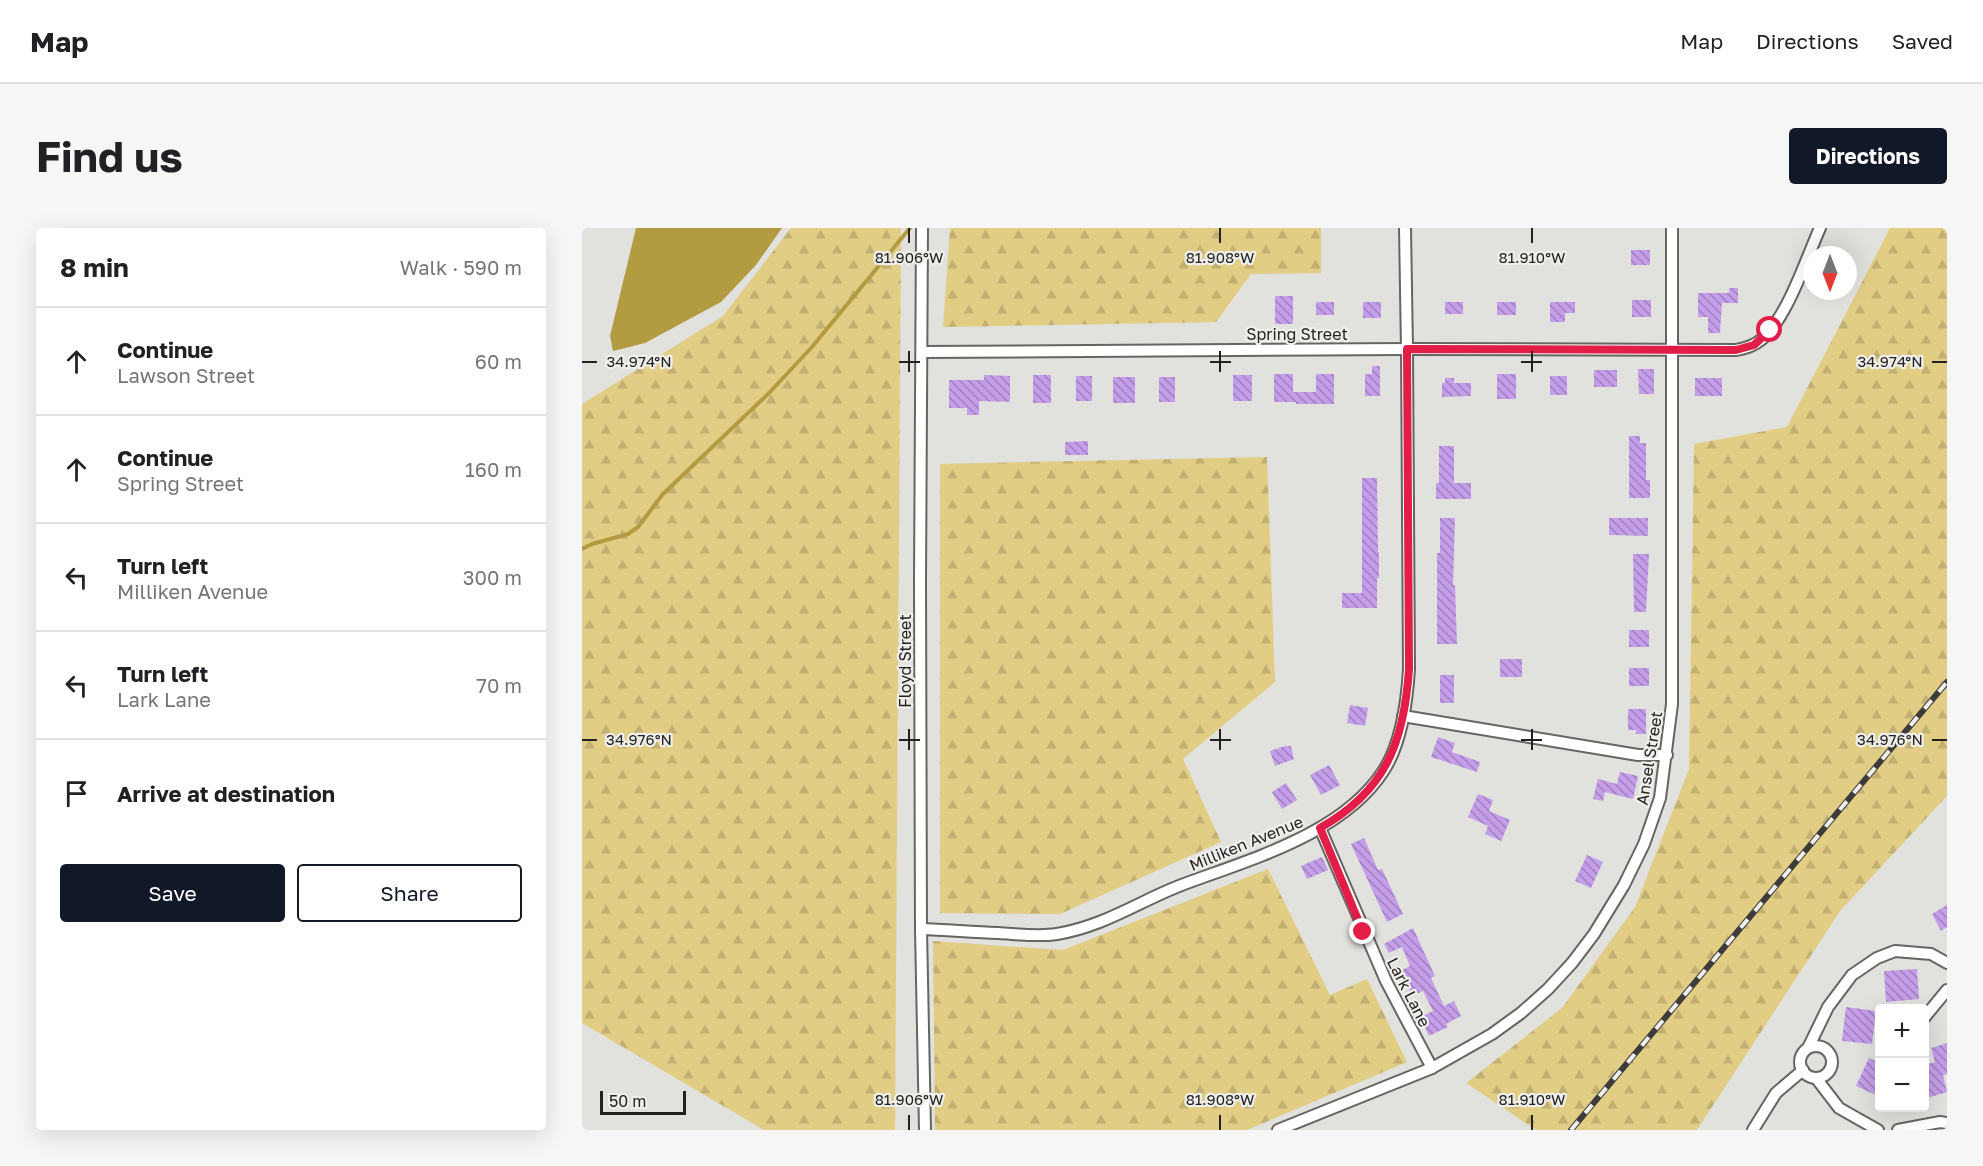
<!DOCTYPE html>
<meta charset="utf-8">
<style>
:root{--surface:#fff;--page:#f6f6f6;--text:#202124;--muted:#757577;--line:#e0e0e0;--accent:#111827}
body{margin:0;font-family:"Golos Text",sans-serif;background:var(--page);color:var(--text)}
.controls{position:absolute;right:18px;bottom:18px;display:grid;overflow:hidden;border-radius:6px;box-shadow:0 6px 24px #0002}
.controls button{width:54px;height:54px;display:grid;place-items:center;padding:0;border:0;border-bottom:2px solid var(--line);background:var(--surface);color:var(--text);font:30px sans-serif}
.compass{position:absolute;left:1221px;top:18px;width:54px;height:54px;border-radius:50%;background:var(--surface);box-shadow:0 6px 24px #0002;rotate:180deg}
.scale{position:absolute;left:18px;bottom:15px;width:86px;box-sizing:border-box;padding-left:6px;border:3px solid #222221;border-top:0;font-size:16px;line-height:21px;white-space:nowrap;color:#222221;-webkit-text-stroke:4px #efeeeb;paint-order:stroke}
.stop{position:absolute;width:18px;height:18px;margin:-14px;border:4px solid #e11d48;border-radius:50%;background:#fff}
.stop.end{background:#e11d48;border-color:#fff;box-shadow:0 2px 6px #0008}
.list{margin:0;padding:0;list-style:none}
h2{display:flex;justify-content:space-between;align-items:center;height:78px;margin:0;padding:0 24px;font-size:26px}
h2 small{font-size:20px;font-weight:400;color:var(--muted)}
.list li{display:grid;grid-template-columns:39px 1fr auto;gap:18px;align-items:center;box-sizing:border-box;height:108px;padding:0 24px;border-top:2px solid var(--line)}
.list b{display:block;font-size:22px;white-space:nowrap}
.list p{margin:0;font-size:20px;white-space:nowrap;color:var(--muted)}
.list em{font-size:20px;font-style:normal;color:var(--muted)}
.actions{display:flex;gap:12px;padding:18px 24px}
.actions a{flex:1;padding:14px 0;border:2px solid var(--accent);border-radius:6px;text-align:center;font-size:21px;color:var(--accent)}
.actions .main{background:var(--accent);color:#fff}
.icon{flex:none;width:33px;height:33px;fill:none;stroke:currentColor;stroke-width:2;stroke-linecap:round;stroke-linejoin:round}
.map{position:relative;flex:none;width:1365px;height:902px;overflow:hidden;border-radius:6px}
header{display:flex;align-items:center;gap:36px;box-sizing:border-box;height:84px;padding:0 30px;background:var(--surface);border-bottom:2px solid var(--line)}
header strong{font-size:28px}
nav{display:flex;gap:33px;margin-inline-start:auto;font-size:21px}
.intro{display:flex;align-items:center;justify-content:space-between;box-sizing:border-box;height:144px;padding:0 36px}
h1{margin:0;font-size:42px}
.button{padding:15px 27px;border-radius:6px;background:var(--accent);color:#fff;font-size:21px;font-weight:700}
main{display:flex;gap:36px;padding:0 36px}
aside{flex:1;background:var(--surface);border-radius:6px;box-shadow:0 6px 24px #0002}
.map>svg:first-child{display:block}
</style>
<header>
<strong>Map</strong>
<nav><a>Map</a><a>Directions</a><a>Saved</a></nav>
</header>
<div class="intro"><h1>Find us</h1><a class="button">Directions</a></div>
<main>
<aside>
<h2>8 min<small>Walk · 590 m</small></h2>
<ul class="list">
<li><svg class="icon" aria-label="ahead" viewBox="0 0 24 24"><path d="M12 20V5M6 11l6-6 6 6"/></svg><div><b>Continue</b><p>Lawson Street</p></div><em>60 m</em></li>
<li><svg class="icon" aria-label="ahead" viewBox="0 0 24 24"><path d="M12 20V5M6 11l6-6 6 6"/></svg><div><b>Continue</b><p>Spring Street</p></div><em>160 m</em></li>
<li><svg class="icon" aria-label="left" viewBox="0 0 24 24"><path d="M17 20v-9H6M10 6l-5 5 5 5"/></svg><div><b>Turn left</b><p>Milliken Avenue</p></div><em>300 m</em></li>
<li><svg class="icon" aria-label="left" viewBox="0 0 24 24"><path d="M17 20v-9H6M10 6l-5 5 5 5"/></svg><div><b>Turn left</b><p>Lark Lane</p></div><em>70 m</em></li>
<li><svg class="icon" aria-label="arrive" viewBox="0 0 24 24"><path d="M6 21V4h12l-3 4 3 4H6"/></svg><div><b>Arrive at destination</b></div></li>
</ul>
<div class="actions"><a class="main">Save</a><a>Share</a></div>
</aside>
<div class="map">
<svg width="1365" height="902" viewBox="0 0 1365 902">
<defs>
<pattern id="forest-firs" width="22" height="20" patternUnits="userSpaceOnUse" patternTransform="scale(1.5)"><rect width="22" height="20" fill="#e2cd85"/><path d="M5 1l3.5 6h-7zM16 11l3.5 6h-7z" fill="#c2b073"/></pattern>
<pattern id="building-back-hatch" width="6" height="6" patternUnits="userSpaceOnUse" patternTransform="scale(1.5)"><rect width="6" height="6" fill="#c59ee9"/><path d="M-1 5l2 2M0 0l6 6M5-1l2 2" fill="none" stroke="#a080bc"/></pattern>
</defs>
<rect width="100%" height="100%" fill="#e1e1de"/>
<g fill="url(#forest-firs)">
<path d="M209,0H319L313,902H182L0,795V176L141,88Z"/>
<path d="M368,0H739V45L669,46L634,94L361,99Z"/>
<path d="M1308,0H1365V568L1258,683L1115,902H954L884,855L980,780L1053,679L1107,541L1112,216L1205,199Z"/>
<path d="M685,229L693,454L601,531L639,614L478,686L358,685V236Z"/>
<path d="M686,641L748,767L785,751L825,834L665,902H353L351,713L481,722Z"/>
</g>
<path fill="#b39b42" d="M54,0H200L174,37L139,74L63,115L31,123L28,108Z"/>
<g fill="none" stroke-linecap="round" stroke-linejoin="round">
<path stroke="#b39b42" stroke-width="4" d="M0,321L10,316L46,306L56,299L81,266L187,165L230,119L328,0"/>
</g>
<g fill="url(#building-back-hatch)">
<rect x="1049" y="22" width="19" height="15"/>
<path d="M1147,60H1156V75H1140L1138,105H1126V89H1116V65H1147Z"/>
<rect x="693" y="68" width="18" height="28"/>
<rect x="1050" y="72" width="19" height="17"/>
<rect x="734" y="74" width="18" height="13"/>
<rect x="781" y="74" width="18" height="16"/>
<rect x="863" y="74" width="18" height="12"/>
<rect x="915" y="74" width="19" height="13"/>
<path d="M968,74H993V85H983V94H968Z"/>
<path d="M790,138H798V168H783V146H790Z"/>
<path d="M1056,141H1072V166H1057Z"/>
<rect x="1012" y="142" width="23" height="17"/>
<path d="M692,146H711V164H734V146H752V176H714V174H692Z"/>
<rect x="915" y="146" width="19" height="25"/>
<path d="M402,147L428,148V174L397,173V187H385V180H367V152H402Z"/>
<rect x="451" y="147" width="18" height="28"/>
<rect x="651" y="147" width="19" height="26"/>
<rect x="494" y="148" width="16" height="25"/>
<rect x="968" y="148" width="17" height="19"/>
<rect x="531" y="149" width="22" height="26"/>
<rect x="577" y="149" width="16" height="25"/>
<path d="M863,150H872V155H889V168L860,169V155H863Z"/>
<rect x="1113" y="150" width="27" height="18"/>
<path d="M1047,208H1058V215H1064V252H1068V270H1047Z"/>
<path d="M506,213V227H483V214Z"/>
<path d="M857,218H872V255H889V271H854V255H857Z"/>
<path d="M780,250H795L796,324H797V350H795V380H760V365H780Z"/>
<path d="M858,290H873L871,357H873L875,416H855V325H858Z"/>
<path d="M1027,290H1066V308L1027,307Z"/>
<path d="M1051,326H1067L1064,384H1052Z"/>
<rect x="1047" y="402" width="20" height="17"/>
<rect x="918" y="431" width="22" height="18"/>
<rect x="1047" y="440" width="20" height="18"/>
<rect x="858" y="447" width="14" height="28"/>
<path d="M768,477L786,480L783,498L765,495Z"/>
<path d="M1046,481H1064V506H1054V502H1046Z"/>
<path d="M856,509L873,515L870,524L898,534L895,544L849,529Z"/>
<path d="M703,518H709L712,531L693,538L688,523Z"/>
<path d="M747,537L758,557L739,567L728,547Z"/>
<path d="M1038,544L1056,548L1051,571L1023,564L1021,573L1011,571L1016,551L1035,556Z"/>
<path d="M704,555L715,572L700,581L690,564Z"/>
<path d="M896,566L911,572L907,583L928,592L919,613L903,606L906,598L886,589Z"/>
<path d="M782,610L796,642L800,641L821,686L805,694L769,616Z"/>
<path d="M1005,627L1021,634L1009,660L993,653Z"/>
<path d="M740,629L746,642L725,651L719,638Z"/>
<path d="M1365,677V699L1359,703L1350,686Z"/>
<path d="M831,700L853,748L849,750L862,778L872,773L879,788L864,796L866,799L847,808L838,789L851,783L841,763L830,768L818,743L828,738L820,719L807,725L802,716Z"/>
<path d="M1335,741L1337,771L1304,774L1302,743Z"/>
<path d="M1264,779L1294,783L1290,816L1260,813Z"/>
<path d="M1365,815V846L1361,847L1365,864L1342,871V837L1353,834L1349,820Z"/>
<path d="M1287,830L1298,835V869L1274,858Z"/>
</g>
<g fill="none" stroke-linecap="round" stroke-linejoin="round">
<defs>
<g id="street">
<path d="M340,0L338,353L339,701L343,902"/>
<path d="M340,124L825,121L1154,122C1164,120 1172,118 1180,111C1205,90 1224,31 1238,0"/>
<path d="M821,488L1056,527H1085"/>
<path d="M738,600L804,753L850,840"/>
<path d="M339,701C365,702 390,704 416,705C435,706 455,709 475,706C522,698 554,675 597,658C665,632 761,607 802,542C820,514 825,474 827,441L825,121L823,0"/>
<path d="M1342,790L1365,762"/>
<path d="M1227,818L1246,779L1270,747L1295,730L1313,723L1349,726L1365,735"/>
<circle cx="1234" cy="834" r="16"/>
<path d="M1234,850L1257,880L1296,902"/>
<path d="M696,902L850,840L910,806L939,785L966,761L990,735L1012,706L1042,657L1062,616L1078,570L1090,476V0"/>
<path d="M1171,902L1194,865L1221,842"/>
<path d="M1316,902L1358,894L1365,895"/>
</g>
</defs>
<use href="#street" stroke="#656562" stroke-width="14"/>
<use href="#street" stroke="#fff" stroke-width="10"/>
<defs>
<path id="rail" d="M989,902L1365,454"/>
</defs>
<use href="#rail" stroke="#3c3c3b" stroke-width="6"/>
<use href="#rail" stroke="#efeeeb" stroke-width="4" stroke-dasharray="11" stroke-linecap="butt"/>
</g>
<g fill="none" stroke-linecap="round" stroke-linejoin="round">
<path stroke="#e11d48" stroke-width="8" d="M781,704L738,600C804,563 822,514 827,441L825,121L1154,122L1172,117L1188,102"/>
</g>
<path fill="none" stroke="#222221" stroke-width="2" d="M327,0V15M638,0V15M950,0V15M327,123V144M638,123V144M950,123V144M0,134H15M317,134H338M628,134H649M939,134H960M1350,134H1365M327,501V522M638,501V522M950,501V522M0,512H15M317,512H338M628,512H649M939,512H960M1350,512H1365M327,887V902M638,887V902M950,887V902"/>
<g text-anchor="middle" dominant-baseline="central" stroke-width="4.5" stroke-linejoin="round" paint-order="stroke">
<g font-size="16" fill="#222221" stroke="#efeeeb">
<text x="715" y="106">Spring Street</text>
<text transform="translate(323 433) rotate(-90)">Floyd Street</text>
<text transform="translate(1067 530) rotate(-81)">Ansel Street</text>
<text transform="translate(664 615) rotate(-22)">Milliken Avenue</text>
<text transform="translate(827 764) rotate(63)">Lark Lane</text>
</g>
</g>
<g font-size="15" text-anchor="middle" fill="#222221" stroke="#efeeeb" stroke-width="4.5" stroke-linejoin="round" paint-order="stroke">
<text x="327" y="35">81.906°W</text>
<text x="638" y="35">81.908°W</text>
<text x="950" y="35">81.910°W</text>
<text x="1308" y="139">34.974°N</text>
<text x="57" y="139">34.974°N</text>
<text x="1308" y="517">34.976°N</text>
<text x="57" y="517">34.976°N</text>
<text x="327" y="877">81.906°W</text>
<text x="638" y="877">81.908°W</text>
<text x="950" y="877">81.910°W</text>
</g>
</svg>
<div class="controls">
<button>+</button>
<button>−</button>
</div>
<svg class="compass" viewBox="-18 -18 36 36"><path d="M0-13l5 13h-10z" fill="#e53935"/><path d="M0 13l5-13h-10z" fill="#757577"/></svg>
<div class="scale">50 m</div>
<div class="stop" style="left:1188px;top:102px"></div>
<div class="stop end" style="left:781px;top:704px"></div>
</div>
</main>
